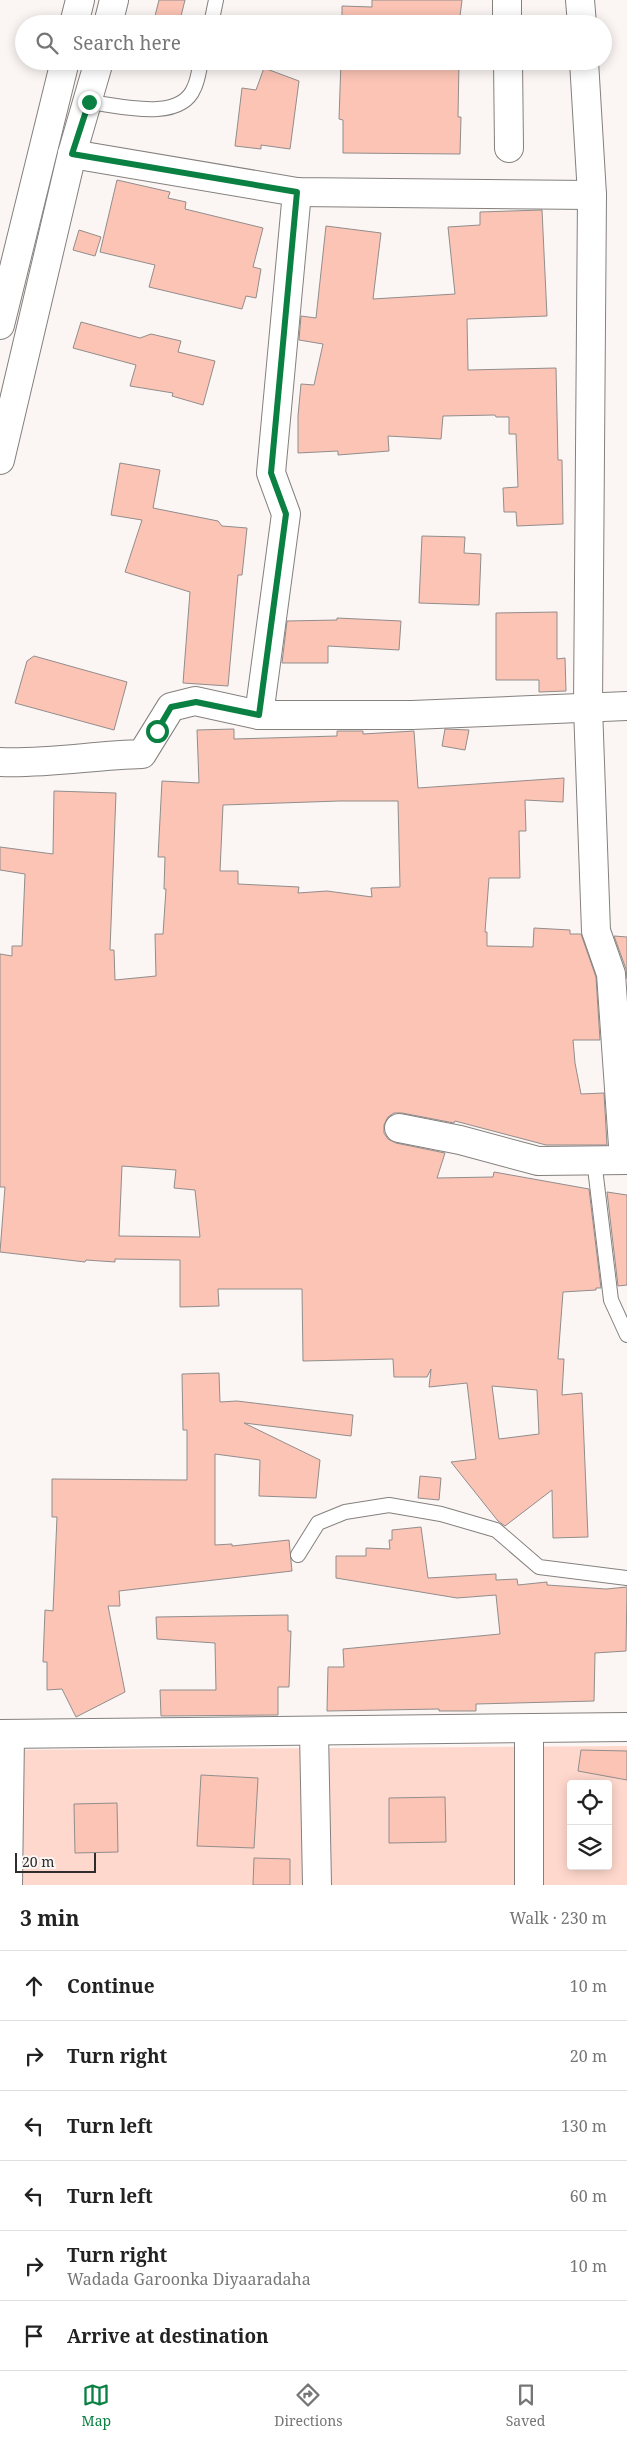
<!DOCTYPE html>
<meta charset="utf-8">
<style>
:root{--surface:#fff;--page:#f6f6f6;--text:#222;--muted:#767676;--line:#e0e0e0;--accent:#0b8043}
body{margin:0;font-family:"Noto Serif",serif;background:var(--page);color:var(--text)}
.controls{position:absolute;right:15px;bottom:15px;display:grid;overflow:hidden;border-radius:5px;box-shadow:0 2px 12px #0003}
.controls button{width:45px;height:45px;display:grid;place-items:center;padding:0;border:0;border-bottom:1px solid var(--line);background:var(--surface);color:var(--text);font:25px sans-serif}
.scale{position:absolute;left:15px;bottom:12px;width:81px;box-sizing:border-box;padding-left:5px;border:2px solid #2e2c2c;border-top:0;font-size:14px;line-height:18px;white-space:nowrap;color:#2e2c2c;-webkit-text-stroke:4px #fbf6f4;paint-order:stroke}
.stop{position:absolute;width:15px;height:15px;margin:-11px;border:4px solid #0b8043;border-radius:50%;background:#fff}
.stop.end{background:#0b8043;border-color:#fff;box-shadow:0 1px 5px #0008}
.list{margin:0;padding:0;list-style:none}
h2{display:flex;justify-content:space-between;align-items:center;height:65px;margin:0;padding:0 20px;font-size:21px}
h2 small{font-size:16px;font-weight:400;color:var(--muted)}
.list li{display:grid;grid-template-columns:32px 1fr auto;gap:15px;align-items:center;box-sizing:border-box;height:70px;padding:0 20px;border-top:1px solid var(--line)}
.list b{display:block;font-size:19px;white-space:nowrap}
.list p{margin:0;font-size:16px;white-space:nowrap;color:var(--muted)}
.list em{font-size:16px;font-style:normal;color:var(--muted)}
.icon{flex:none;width:28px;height:28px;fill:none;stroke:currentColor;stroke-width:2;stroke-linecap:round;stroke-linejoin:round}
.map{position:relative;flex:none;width:627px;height:1885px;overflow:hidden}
.search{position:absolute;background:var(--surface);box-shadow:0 2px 12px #0003;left:15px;right:15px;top:15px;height:55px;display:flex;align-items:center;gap:12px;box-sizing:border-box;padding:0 18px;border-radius:28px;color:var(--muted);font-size:19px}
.sheet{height:485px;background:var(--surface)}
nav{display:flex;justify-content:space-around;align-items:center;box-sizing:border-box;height:70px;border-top:1px solid var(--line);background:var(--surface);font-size:14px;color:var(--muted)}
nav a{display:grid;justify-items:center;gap:2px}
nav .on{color:var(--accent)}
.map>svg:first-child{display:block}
</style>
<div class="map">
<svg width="627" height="1885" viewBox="0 0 627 1885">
<rect width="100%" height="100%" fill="#fbf6f4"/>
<path fill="#ffd8cd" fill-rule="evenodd" d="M627,1746V1885H0V1750ZM571,1784H608V1866H571Z"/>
<g fill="#fbc4b5" stroke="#928d8c" fill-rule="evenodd">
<path d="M159,0H185L179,24H153Z"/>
<path d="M372,0H462L459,24H342V6L372,7Z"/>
<path d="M341,61H459L458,117H461L460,154L343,153V120L339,119Z"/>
<path d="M264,68L299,81L290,149L261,145V149L235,146L242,88L256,90Z"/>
<path d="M117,180L170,192L168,198L186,202L185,209L263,228L253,267L261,269L256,298L246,296L242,309L149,287L155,265L100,252Z"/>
<path d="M542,210L547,316L467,319L468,370L556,368L558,460H562L563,524L517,526L516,512H504L503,488L518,487L516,434H509V417H496L495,415L443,416L441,439L388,436L389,451L338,455V451L298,453V416L301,384L314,385L323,344L299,340L301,316L316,318L326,226L381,233L373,299L455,294L448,227L480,225V212Z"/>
<path d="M79,230L101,237L95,256L73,250Z"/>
<path d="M81,322L140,338L151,334L181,341L178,352L215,361L203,405L172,396L173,393L130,386L136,365L73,348Z"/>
<path d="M120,463L160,470L153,508L218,521L222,526L247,528L242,575H238L228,686L183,683L190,592L125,572L142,520L111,515Z"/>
<path d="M422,536L465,537L464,553L481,554L479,605L419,603Z"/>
<path d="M557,612V659L565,658L566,691L539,692V680H496V613Z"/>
<path d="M337,618L401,621L399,650L328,646V663H282L287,621L337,620Z"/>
<path d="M34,656L127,682L114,730L15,703L27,661Z"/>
<path d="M234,729V739L337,736V731H363V734L414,731L418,788L564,778L563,802L525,800L526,831H519L520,878H489L485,932H487V946L533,947L534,928L570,930V934H581L596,977L600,1040H573L575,1063L581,1094L604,1093L607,1145H546L455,1121L454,1123L402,1113H394L388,1117L384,1125V1133L388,1139L396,1143L445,1153L437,1178L493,1177L494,1172L589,1189L601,1288H596V1290L563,1292L558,1359H564L562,1395L582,1393L588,1537L553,1538L552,1490L505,1526L498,1521L451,1462L476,1459L467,1383L429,1387L431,1369L427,1377H394L393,1359L303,1361L302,1289H218L219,1306L180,1307V1260L115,1259V1262L86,1260L85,1262L0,1252L5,1187H0V954L12,956V946H22L25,874L0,870V847L53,854L54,791L116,793L110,950H114L115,980L156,976L155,934H163L166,889H164L165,857H158L162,781L199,783L197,730ZM339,801H398L400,887L371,888L372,897L327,891L298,893L299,887L238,884V871H220L223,805ZM122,1166L176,1170L174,1188L195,1190L200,1237L119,1236ZM492,1386L537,1390L539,1434L499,1439Z"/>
<path d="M445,729L469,730L465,750L442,746Z"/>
<path d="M614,936L627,937V979L626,969Z"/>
<path d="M607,1192L627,1195V1285L618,1286Z"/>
<path d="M219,1373L220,1402L237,1401L353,1415L351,1436L244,1423L320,1460L316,1498L259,1496L260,1460L215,1454V1545L232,1544V1546L289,1540L292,1571L119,1591L120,1606H108L125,1692L76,1717L62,1689L47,1690V1662H43L45,1610L53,1611L57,1517H52V1479L187,1480V1430H183L182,1374Z"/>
<path d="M420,1476L441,1478L439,1500L418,1498Z"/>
<path d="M421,1527L428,1578L496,1574V1580L517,1579L518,1585L547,1582V1585L606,1589L627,1587L626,1651L595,1653L594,1701L476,1704V1711H439V1709L327,1711L328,1667H344L343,1649L500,1634L496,1595L457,1598L336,1578V1556H366V1548L390,1549L389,1540H392V1530Z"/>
<path d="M288,1615V1631H291L289,1687H278V1715L161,1716L160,1690H216L215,1643L157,1639L156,1617Z"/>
<path d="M581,1750L627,1751V1780L578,1771Z"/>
<path d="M201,1775L258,1778L254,1848L197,1846Z"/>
<path d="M445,1797L446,1842L389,1843V1798Z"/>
<path d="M117,1803L118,1852L75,1853L74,1804Z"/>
<path d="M254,1858L290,1859V1885H253Z"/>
</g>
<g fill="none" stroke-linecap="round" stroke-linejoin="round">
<defs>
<g id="service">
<path d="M211,24L216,0"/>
<path d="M89,102C117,105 180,123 194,88C198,80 199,70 201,61"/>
<path d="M594,1160L611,1300L627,1335"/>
<path d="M298,1555L318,1523L345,1512L389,1505L441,1514L496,1530L539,1567L627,1578"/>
</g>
<g id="minor">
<path d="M507,0V24"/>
<path d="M580,0L582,24"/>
<path d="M508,61L509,148"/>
<path d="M584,61L592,195L588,707L596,931L611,974L624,1160"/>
<path d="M72,154L297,192L592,195"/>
<path d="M259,715L286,514L271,473L297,192"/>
<path d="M0,762C48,764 95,755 142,754L171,707L195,701L259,715H412L627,706"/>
<path d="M399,1128L460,1140L538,1161L627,1160"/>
<path d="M314,1732L317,1885"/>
<path d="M0,1734L627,1727"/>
<path d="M8,1885L10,1734"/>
<path d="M529,1885V1729"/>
</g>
<g id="secondary">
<path d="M74,24L80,0"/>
<path d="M108,24L114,0"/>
<path d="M0,325L65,61"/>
<path d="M0,460L72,154L99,61"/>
</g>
</defs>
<use href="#service" stroke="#84807e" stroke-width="16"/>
<use href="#minor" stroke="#84807e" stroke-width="30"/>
<use href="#secondary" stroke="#84807e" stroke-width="30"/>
<use href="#service" stroke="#fff" stroke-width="14"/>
<use href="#minor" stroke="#fff" stroke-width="28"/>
<use href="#secondary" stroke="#fff" stroke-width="28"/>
</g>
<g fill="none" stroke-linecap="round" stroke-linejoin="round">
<path stroke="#0b8043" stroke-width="6" d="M89,102L72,154L297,192L271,473L286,514L259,715L196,702L171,707L157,731"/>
</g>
</svg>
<div class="controls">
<button><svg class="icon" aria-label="locate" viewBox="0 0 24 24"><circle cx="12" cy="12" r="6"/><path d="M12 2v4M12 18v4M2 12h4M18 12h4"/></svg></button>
<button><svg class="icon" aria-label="layers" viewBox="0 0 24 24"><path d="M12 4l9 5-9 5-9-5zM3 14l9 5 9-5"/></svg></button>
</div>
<div class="scale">20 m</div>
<div class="stop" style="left:157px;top:731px"></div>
<div class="stop end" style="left:89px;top:102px"></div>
<div class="search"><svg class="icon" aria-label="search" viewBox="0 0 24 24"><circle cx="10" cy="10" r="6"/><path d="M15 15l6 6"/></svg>Search here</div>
</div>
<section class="sheet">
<h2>3 min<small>Walk · 230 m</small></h2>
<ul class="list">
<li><svg class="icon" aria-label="ahead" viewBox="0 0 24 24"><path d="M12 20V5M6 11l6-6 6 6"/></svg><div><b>Continue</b></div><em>10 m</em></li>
<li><svg class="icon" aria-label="right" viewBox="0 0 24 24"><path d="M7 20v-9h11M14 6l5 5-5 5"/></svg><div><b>Turn right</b></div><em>20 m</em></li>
<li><svg class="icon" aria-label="left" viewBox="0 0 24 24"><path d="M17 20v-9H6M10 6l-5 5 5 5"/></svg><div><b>Turn left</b></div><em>130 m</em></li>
<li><svg class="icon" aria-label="left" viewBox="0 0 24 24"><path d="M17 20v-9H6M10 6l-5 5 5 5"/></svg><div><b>Turn left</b></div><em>60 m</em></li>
<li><svg class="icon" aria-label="right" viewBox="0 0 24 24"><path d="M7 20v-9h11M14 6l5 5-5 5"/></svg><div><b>Turn right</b><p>Wadada Garoonka Diyaaradaha</p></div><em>10 m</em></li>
<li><svg class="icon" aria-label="arrive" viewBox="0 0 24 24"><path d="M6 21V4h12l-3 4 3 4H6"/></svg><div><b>Arrive at destination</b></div></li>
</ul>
</section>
<nav>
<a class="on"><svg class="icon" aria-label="map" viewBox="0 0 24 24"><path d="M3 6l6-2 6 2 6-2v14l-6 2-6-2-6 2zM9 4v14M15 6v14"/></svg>Map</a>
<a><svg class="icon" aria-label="directions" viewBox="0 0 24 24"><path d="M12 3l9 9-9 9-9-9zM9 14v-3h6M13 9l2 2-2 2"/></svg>Directions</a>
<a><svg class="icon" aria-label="saved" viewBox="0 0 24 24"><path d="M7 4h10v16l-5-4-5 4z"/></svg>Saved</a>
</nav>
